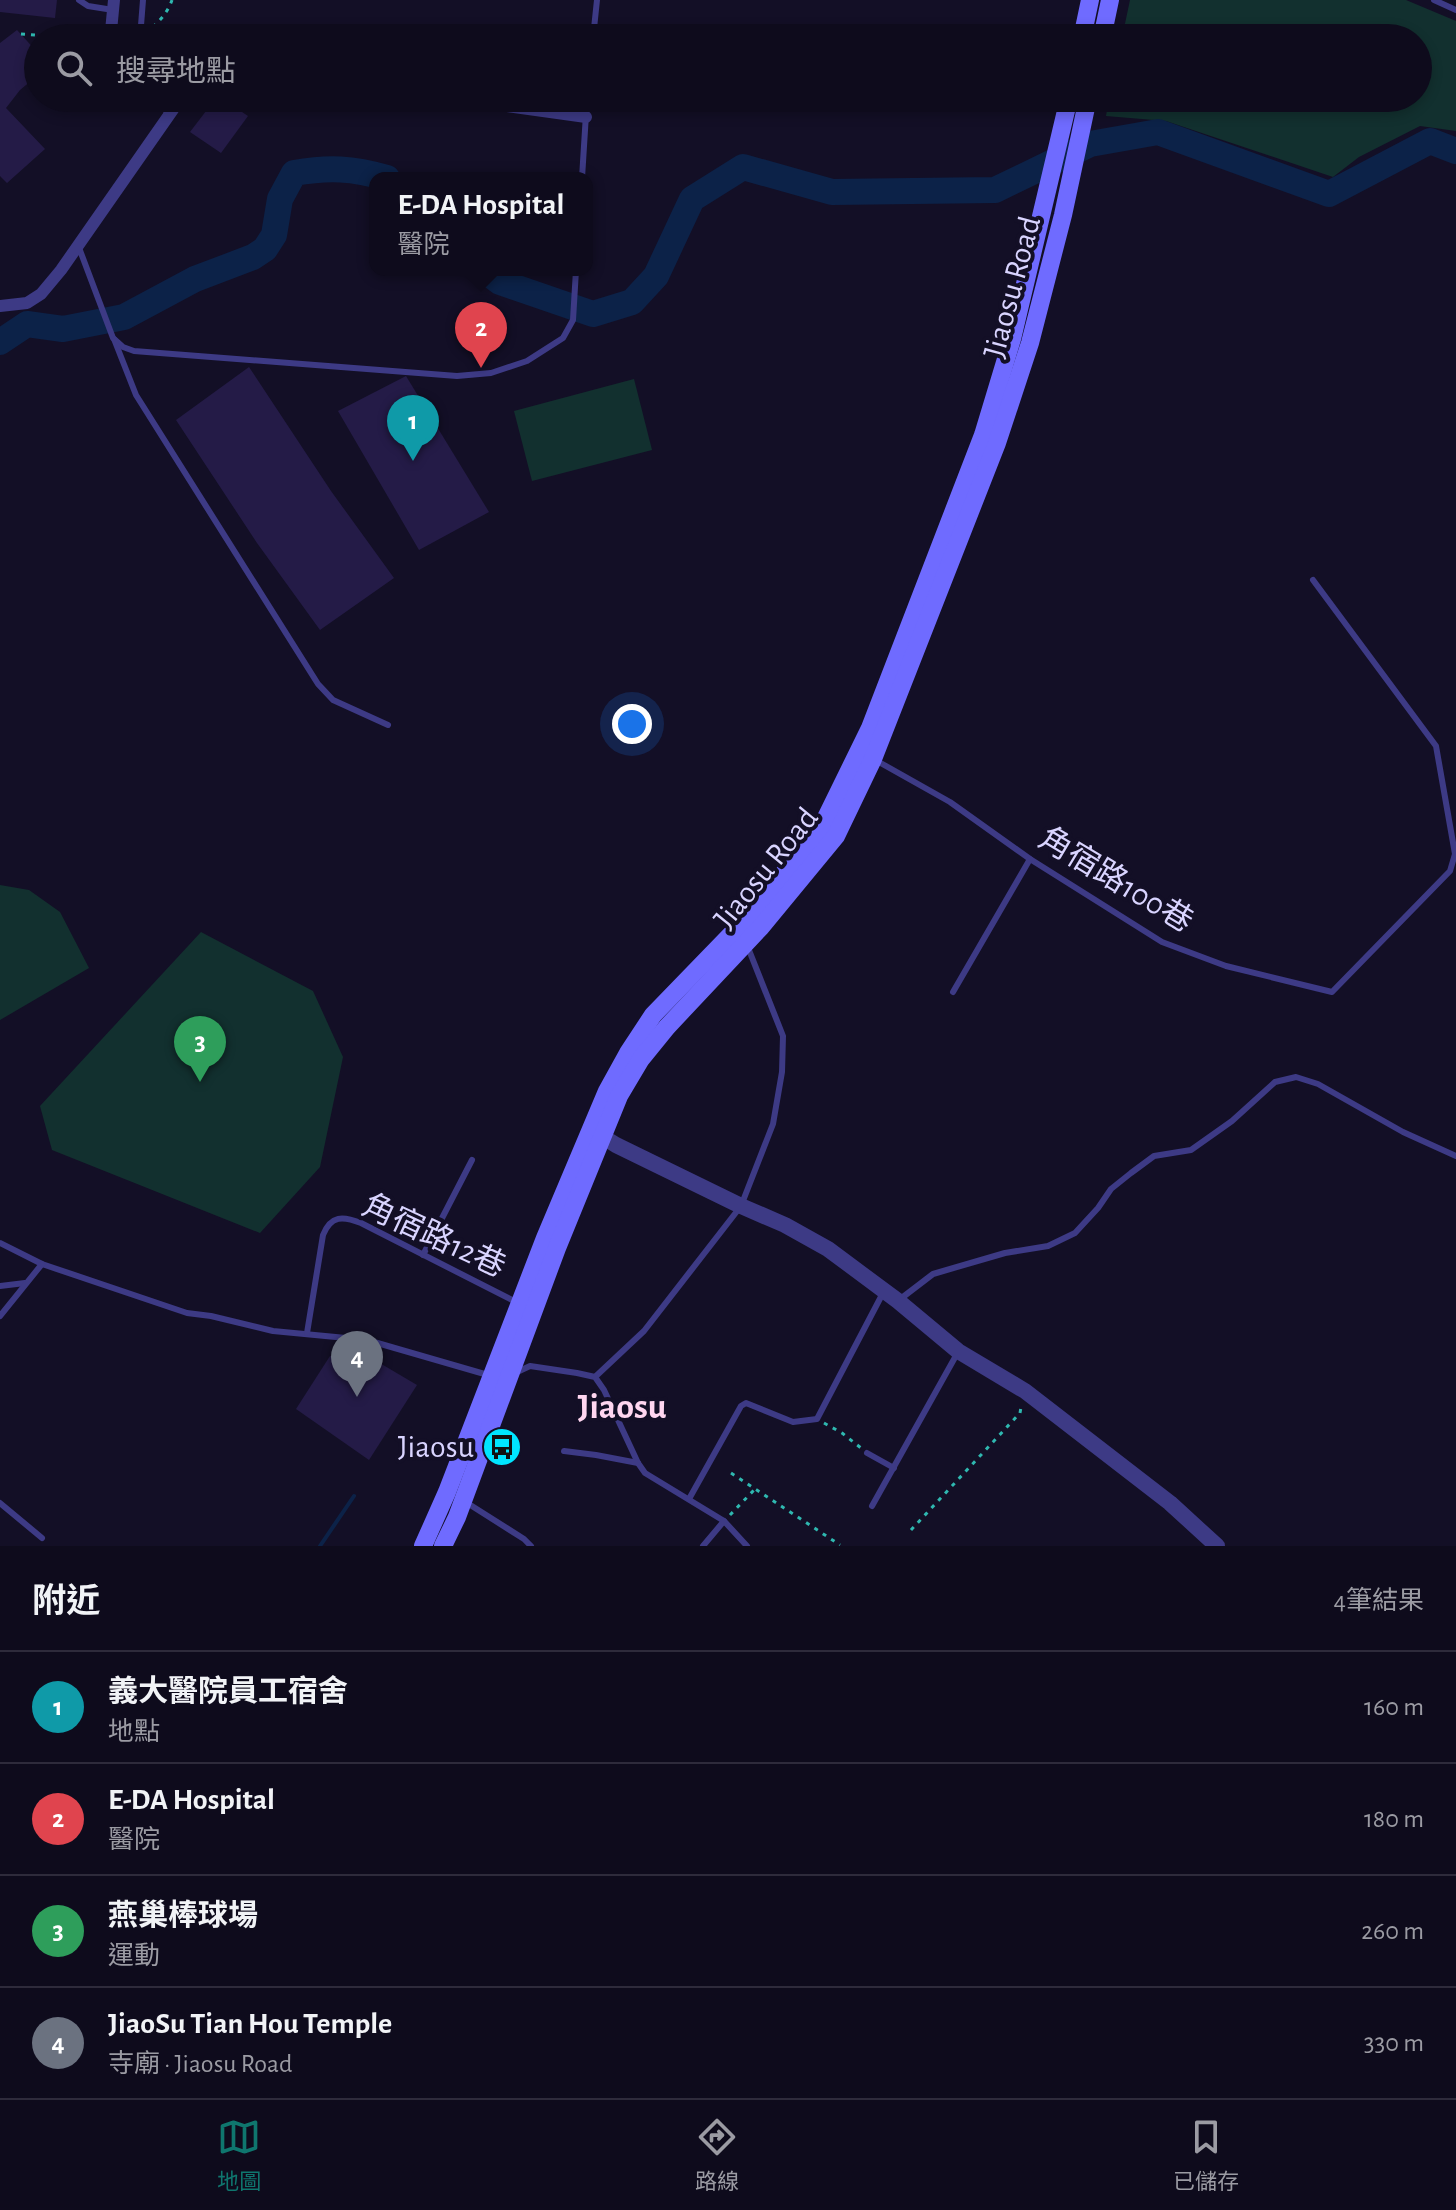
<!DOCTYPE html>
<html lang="zh-TW">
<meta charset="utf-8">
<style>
:root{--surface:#0e0b1c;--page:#1c1929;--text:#f1f3f6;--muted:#9b9ba3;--line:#2e2b3b;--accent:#0f766e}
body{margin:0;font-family:"Alegreya Sans","Noto Sans TC",sans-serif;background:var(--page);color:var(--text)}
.you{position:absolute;left:632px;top:724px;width:28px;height:28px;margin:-20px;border:6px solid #fff;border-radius:50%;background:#1a73e8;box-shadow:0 0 0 12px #1a73e833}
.badge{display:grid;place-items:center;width:52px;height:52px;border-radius:50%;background:var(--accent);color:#fff;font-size:26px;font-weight:700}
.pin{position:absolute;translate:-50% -66px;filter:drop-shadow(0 2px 4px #0008)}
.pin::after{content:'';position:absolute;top:42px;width:28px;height:24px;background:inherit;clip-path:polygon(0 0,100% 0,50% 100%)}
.popup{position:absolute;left:369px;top:172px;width:224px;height:104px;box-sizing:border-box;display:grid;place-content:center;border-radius:16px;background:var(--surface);filter:drop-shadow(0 2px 6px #0005);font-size:26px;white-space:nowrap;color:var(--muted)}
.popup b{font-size:30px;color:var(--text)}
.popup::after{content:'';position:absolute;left:50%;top:100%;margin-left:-16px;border:16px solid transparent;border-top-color:var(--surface)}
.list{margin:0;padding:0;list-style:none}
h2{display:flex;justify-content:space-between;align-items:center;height:104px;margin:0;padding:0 32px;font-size:34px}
h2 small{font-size:26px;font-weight:400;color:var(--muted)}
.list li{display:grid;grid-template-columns:52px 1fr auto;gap:24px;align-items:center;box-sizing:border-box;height:112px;padding:0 32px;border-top:2px solid var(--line)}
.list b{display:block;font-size:30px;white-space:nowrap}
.list p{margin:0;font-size:26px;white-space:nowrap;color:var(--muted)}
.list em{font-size:26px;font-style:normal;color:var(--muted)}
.icon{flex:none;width:44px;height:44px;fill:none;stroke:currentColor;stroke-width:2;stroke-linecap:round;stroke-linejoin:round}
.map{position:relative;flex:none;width:1456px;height:1546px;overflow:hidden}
.search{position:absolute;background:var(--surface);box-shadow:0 4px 12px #0003;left:24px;right:24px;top:24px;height:88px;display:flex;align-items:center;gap:20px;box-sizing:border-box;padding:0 28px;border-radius:44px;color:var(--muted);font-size:30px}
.sheet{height:552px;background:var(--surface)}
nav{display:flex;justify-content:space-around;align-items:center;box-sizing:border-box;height:112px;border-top:2px solid var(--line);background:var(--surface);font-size:22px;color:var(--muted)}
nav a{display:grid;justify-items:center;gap:4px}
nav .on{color:var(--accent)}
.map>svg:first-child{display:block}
</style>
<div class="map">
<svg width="1456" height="1546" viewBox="0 0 1456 1546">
<rect width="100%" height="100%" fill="#130f26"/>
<g fill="#12302f">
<path d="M1130,0H1406L1456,21V131L1420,126L1359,157L1333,177L1166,121L1106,116L1109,98H1418V38H1122Z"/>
<path d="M634,379L652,450L532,481L514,411Z"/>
<path d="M0,885L29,890L60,912L89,968L0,1020Z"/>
<path d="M201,932L313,991L343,1057L320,1167L260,1233L52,1150L40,1106Z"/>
</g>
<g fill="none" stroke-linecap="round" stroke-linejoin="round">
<path stroke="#0c2248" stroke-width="4" d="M320,1546L354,1496"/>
<g stroke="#0c2248" stroke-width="26">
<path d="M484,270L500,282L593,314L632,302L656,276L692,199L743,167L832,192L995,190L1090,144L1158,132L1329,194L1430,141L1456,151"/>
<path d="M0,342L27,324L63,329L124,317L195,279L253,257L265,249L274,235L280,199L294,173C329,167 352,168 387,178"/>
</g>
</g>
<g fill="#241b47">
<path d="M0,0H57L55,18L0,12Z"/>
<path d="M17,30L38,53V75L20,90L6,108L45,149L7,183L0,176V43Z"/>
<path d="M216,98H221L248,116L221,153L190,132Z"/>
<path d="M249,367L331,491L394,578L320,630L257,543L176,420Z"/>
<path d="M406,376L489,512L419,550L338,411Z"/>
<path d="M330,1356L378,1362L417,1385L369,1460L296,1409Z"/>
</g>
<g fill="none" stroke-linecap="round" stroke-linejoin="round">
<g stroke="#2fb8b0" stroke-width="3" stroke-dasharray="4 6" stroke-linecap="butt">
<path d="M21,34L71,38"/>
<path d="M824,1423L842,1433L861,1448"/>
<path d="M731,1473L840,1545"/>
<path d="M730,1515L755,1489"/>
<path d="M911,1530L1020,1413L1021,1407"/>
</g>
<g stroke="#3d3a85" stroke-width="6">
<path d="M79,0L88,6L113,10"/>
<path d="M1434,0L1456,10"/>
<path d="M140,38L143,0"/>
<path d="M593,38L597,0"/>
<path d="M582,178L587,98"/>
<path d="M78,245L113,338L123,347L134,351L457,376L491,373L527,361L563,338L573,320L576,270"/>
<path d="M114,339L136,395L318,684L333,700L388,725"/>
<path d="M877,761L950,802L1030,859L1162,942L1226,966L1332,992L1450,871L1455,854L1436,746L1313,580"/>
<path d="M953,992L1030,859"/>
<path d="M0,1243L42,1264L187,1313L211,1316L273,1331L367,1340L488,1375"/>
<path d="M423,1255L472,1160"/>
<path d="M0,1286L25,1283"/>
<path d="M899,1300L933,1274L1005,1253L1048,1246L1075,1233L1098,1208L1111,1189L1131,1173L1154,1156L1191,1150L1232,1121L1275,1082L1296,1077L1318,1084L1403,1132L1456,1156"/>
<path d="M0,1316L42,1264"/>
<path d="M307,1333L323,1235C331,1215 343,1216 361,1223L516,1302"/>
<path d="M515,1373L530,1366L577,1373L595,1377L604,1390L638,1463L645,1473L724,1521L747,1546"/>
<path d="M595,1377L644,1331L741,1206L773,1124L782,1072L783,1036L747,945"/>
<path d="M564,1451L596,1455L638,1463"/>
<path d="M867,1453L894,1468"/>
<path d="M689,1499L741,1406L746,1403L793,1422L817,1419L884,1291"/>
<path d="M464,1501L524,1539L531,1546"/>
<path d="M0,1503L42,1538"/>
<path d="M872,1506L958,1352"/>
<path d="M703,1546L724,1521"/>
</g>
<g stroke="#3d3a85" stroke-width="12">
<path d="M114,0L111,31L115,38"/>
<path d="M160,98L170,111"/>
<path d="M448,98L586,117"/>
<path d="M0,306L27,303L41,294L61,270L181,98"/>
</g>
<path stroke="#3d3a85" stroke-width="16" d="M592,1130L616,1145L741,1206L785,1225L828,1249L898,1301L958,1351L1025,1391L1170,1503L1217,1546"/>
<g stroke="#6f6bff" stroke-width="18">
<path d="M1082,38L1090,0"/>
<path d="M1102,38L1110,0"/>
<path d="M423,1546L447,1492L545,1238L607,1091L628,1053L653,1015L747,918L821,828L870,728L983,435L1012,339L1069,98"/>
<path d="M443,1546L457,1517L557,1248L619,1096L641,1059L667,1027L761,927L836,836L873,759L997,443L1030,343L1063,215L1088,98"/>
</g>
<path stroke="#2fb8b0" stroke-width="3" stroke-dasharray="4 6" stroke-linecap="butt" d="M136,38C152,30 166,17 172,0"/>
</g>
<defs>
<symbol id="bus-disc" viewBox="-11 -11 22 22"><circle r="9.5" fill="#00e5ff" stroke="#130f26"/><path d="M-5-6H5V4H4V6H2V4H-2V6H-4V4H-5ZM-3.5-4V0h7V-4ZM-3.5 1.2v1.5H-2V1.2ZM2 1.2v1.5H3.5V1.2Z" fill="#111"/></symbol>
</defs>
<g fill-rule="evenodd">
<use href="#bus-disc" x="480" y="1425" width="44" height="44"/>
</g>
<g text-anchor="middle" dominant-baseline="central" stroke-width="8" stroke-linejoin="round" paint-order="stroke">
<g font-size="32" fill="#d9d4ff" stroke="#130f26">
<text transform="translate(1012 287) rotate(-75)">Jiaosu Road</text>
<text transform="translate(766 868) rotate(-51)">Jiaosu Road</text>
<text transform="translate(1116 880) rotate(31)">角宿路100巷</text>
<text transform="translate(434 1236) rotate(25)">角宿路12巷</text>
</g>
<g font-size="32" fill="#d9d4ff" stroke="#130f26" text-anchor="end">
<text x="474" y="1447">Jiaosu</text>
</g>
<g font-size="36" font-weight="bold" fill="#ffd6f0" stroke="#130f26">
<text x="622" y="1407">Jiaosu</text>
</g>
</g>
</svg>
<div class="you"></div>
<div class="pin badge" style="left:413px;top:461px;background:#0f9aa8">1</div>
<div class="pin badge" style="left:481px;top:368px;background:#e0444e">2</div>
<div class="popup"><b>E-DA Hospital</b>醫院</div>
<div class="pin badge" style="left:200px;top:1082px;background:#2e9e5b">3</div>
<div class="pin badge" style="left:357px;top:1397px;background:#6b7280">4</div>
<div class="search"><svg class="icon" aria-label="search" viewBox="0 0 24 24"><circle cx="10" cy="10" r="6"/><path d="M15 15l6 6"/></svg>搜尋地點</div>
</div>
<section class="sheet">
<h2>附近<small>4筆結果</small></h2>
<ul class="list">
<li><span class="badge" style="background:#0f9aa8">1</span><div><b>義大醫院員工宿舍</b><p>地點</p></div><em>160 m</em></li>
<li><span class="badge" style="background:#e0444e">2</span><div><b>E-DA Hospital</b><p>醫院</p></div><em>180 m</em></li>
<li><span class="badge" style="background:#2e9e5b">3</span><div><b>燕巢棒球場</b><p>運動</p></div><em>260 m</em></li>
<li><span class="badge" style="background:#6b7280">4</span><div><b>JiaoSu Tian Hou Temple</b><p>寺廟 · Jiaosu Road</p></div><em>330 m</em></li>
</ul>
</section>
<nav>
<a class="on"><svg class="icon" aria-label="map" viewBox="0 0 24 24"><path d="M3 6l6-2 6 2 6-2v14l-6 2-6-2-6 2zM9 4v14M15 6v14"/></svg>地圖</a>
<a><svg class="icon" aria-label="directions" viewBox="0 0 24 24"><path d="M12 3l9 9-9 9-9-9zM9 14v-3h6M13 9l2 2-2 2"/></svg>路線</a>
<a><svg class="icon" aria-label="saved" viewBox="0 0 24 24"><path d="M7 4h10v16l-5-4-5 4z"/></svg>已儲存</a>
</nav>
